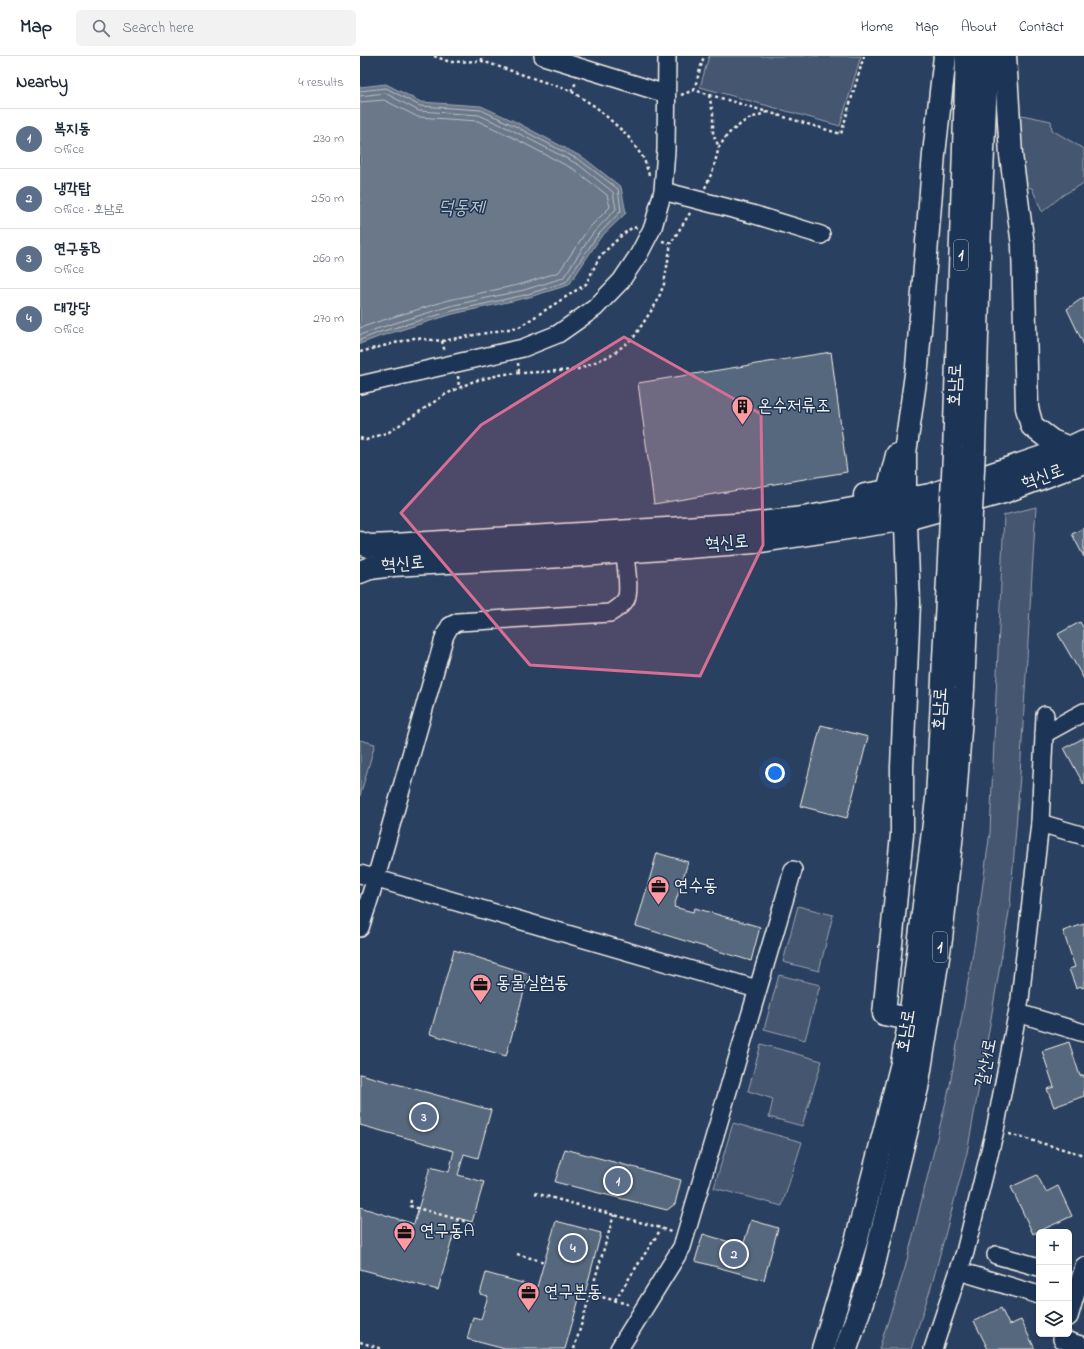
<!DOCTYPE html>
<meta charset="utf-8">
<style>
:root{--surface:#fff;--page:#f2f2f3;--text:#1f2937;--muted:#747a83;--line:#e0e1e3;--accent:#111827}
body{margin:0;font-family:"Indie Flower","Poor Story",sans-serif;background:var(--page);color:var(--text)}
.controls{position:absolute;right:12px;bottom:12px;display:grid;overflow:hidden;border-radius:6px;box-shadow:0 1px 3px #0004}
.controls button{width:36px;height:36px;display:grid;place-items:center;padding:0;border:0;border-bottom:1px solid var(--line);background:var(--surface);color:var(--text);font:20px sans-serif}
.you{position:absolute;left:415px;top:717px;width:14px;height:14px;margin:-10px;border:3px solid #fff;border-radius:50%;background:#1a73e8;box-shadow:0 0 0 6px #1a73e833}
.badge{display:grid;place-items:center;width:26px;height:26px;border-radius:50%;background:var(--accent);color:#fff;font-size:13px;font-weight:700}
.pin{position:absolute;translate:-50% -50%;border:2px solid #fff;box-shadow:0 1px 4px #0006}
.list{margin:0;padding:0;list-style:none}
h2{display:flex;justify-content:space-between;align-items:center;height:52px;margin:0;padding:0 16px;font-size:17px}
h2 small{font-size:13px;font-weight:400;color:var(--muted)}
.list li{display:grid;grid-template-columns:26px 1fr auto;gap:12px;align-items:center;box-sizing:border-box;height:60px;padding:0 16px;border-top:1px solid var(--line)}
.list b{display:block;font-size:15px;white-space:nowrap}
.list p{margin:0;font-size:13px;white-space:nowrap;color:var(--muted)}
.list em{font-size:13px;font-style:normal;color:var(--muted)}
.icon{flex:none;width:22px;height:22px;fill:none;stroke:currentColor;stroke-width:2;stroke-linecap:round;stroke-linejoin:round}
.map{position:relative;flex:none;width:724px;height:1293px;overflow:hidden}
header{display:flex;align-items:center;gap:24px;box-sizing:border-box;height:56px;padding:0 20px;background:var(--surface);border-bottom:1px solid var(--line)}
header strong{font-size:19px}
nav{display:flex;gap:22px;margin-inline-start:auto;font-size:14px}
.search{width:280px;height:36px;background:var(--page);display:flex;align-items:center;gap:10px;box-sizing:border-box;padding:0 14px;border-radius:6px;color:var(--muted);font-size:15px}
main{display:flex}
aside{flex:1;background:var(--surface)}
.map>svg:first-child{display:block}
</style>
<header>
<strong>Map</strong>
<div class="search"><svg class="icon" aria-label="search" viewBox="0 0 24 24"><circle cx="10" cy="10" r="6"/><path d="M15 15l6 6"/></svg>Search here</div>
<nav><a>Home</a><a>Map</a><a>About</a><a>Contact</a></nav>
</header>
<main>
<aside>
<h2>Nearby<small>4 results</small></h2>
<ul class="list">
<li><span class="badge" style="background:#5c6f8a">1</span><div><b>복지동</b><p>Office</p></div><em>230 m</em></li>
<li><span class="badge" style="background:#5c6f8a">2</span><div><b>냉각탑</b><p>Office · 호남로</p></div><em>250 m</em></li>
<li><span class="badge" style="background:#5c6f8a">3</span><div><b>연구동B</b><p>Office</p></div><em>260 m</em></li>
<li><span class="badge" style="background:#5c6f8a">4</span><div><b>대강당</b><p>Office</p></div><em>270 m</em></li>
</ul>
</aside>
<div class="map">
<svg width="724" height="1293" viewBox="0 0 724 1293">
<rect width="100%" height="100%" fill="#2a4060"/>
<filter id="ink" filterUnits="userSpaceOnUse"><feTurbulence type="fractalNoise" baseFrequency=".025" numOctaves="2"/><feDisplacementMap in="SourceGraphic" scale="8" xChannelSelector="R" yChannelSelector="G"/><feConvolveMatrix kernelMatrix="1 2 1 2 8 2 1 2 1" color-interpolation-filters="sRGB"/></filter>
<g filter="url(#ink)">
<g fill="#445771" stroke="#9ca4ac">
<path d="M349,0H501L480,70L340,31Z"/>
<path d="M652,57L691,65L692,74L724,93V127L703,139L682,156L672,132L660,130Z"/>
<path d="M676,451L660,719L650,850L627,986L607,1097L572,1228L551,1293H519L545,1212L590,1029L615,885L630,776L644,459Z"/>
<path d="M0,684L15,688L0,740Z"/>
<path d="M438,850L473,859L459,915L423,906Z"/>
<path d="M419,919L460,929L445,984L404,973Z"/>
<path d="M401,988L462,1005L442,1070L409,1061L413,1043L388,1035Z"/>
<path d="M373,1067L442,1086L422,1150L354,1132Z"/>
</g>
<path fill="#6a788a" stroke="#a1a8b0" d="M26,28L61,46L121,50L154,65L224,102L261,131L266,157L240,182L209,229L166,242L93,258L21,280L0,288V31Z"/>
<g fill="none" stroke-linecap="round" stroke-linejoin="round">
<g stroke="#bdc1c2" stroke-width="1">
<path d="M0,35L26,32L60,50L121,54L153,69L221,105L258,133L261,155L237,180L206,226L165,239L92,255L20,276L0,284"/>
<path d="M0,40L25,37L59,55L119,59L150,73L219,109L253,136L256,153L233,177L203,222L164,234L90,250L19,272L0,279"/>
<path d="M0,46L24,44L58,61L118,65L148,79L215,114L247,139L250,151L228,173L199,216L162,228L89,244L17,266L0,272"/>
</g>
</g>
<g fill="#56677d" stroke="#f4f1e8">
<path d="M724,241V289L707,253Z"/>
<path d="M471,296L487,416L294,448L278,327Z"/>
<path d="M724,472V501L712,478Z"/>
<path d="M720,566L724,573V623L698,578Z"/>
<path d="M461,669L508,681L487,762L440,750Z"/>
<path d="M724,682V729L704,692Z"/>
<path d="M297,797L328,806L314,851L333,856L335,852L400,871L391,905L276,870Z"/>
<path d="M724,868V931L722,932L721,930L716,932L709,913L715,911L703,875Z"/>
<path d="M94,894L169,918L146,1000L70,978Z"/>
<path d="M709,986L720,1020L724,1019V1040L694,1051L687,1033L694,1031L682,995Z"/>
<path d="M0,1018L131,1054L118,1102L104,1098L98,1119L124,1126L112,1166L98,1162L78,1234L0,1213V1151L54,1168L70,1111L89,1116L94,1095L0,1069Z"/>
<path d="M205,1093L321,1124L315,1148L307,1154L195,1126Z"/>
<path d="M677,1119L686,1136L698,1130L712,1160L673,1178L651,1131Z"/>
<path d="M391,1164L418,1172L404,1224L335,1205L343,1178L383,1190Z"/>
<path d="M196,1165L241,1177L225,1237L221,1236L205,1293H145L107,1283L113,1261L121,1263L128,1240L120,1238L126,1217L177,1231Z"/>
<path d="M641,1252L649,1269L661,1264L675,1293H628L614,1265Z"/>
</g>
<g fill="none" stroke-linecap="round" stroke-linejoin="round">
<defs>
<g id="minor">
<path d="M183,0L306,38"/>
<path d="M303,135L392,158L461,179"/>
<path d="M0,329L163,292L198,278L235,252L261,225L279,198L293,171L303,135L306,94L307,0"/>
<path d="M684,678L724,656"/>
<path d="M680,767L724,780"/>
<path d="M0,818L397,933"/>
<path d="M0,872L16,822L85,579L90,570L98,566L250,557C256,553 262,550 266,543C271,533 264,497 263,484"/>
<path d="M658,957L724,977"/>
<path d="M636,1199L679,1211"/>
<path d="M599,1215L679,1239"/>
<path d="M709,1261L724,1210"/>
<path d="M702,1283L724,1290"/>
<path d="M259,1293L322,1191L433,814"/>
<path d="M573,1293L605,1196L635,1074L660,943L680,767L685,659"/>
</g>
<g id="major">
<path d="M0,487L9,490L33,489L392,468L443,462L570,439L709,392L724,385"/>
<path d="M0,516L10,512L32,509L222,499L394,486L547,463L644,436L724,406"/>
</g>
<g id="highway">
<path d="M645,0L651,99L663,189L667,352L672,370L692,385L709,392"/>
<path d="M614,392L620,165L627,0"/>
<path d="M594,398L607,0"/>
<path d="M507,449L505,439L528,435L537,399L540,398"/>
<path d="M550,963L524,958L542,779V711L549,547L545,444V397L557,311L574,98L585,0"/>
<path d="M463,1293L497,1182L542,1007L550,963L577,743L590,483"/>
<path d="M486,1293L511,1220L557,1032L581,883L594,757L603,632L610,478"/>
</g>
</defs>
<use href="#minor" stroke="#f4f1e8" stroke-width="20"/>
<use href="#major" stroke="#f4f1e8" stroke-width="25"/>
<use href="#highway" stroke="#f4f1e8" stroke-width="25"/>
<g stroke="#f4f1e8" stroke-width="2.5" stroke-dasharray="3 3" stroke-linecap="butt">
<path d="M74,0L90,6L122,5L211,35L236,51L267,79L284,103L289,119"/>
<path d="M122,5V0"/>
<path d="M334,34L344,0"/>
<path d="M211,35L217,25"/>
<path d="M321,39L334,34L481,78L504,0"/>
<path d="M349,39L353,57V78L359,91"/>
<path d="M345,132L353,114L359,91L368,78L386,64L407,56"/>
<path d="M302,185L311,187L330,157"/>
<path d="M82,285L85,296"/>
<path d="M0,296L54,282L82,285L159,271L226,228L240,200L262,179L273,171L277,172"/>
<path d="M158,307L159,317"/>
<path d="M98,320L99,332"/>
<path d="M0,382L6,384L29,376L86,338L114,325L144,318L216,314L252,299L274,281L297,246L304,228L311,187"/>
<path d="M649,1078L724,1099"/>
<path d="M175,1137L301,1172L313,1177"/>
<path d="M51,1144L50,1150L114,1168"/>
<path d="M157,1198L184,1206"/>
<path d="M231,1238L271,1249"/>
<path d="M255,1244L301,1173"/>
<path d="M0,1286L22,1293"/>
<path d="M214,1293L254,1159"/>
</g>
<use href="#minor" stroke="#1d3557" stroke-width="17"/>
<use href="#major" stroke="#1d3557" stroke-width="22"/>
<use href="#highway" stroke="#1d3557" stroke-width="22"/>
<defs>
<g id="highway-bridge">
<path d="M610,478L614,392"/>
<path d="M590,483L594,398"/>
</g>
</defs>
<use href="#highway-bridge" stroke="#f4f1e8" stroke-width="25" stroke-linecap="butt"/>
<use href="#highway-bridge" stroke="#1d3557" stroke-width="22"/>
</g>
</g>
<path fill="#d66f93" fill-opacity="0.2" stroke="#d66f93" stroke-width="3" stroke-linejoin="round" d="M264,281L401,358L403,489L340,620L170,609L41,457L121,369Z"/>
<defs>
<symbol id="building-pin" viewBox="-11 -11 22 30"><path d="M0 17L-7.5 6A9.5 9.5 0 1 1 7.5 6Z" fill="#ff9aa2" stroke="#1d3557"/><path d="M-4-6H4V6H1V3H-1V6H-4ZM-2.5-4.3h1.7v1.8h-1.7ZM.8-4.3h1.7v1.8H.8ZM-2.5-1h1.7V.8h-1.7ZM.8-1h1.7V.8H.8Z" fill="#111"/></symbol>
<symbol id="office-pin" viewBox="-11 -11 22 30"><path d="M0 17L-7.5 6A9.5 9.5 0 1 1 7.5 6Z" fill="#ff9aa2" stroke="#1d3557"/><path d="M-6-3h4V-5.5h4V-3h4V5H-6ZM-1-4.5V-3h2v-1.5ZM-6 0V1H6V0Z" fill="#111"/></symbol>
</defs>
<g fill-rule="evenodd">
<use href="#building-pin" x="370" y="338" width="25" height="34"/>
<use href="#office-pin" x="286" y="818" width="25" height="34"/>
<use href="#office-pin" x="108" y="916" width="25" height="34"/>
<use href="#office-pin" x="32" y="1164" width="25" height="34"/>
<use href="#office-pin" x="156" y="1224" width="25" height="34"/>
</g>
<g text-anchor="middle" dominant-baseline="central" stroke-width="3" stroke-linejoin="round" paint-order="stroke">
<g fill="#1d3557" stroke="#b4b9bc" stroke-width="1">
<rect x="594" y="184" width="14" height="30" rx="3"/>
<rect x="573" y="876" width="14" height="30" rx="3"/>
</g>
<g font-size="17" font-weight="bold" fill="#f4f1e8">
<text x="601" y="199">1</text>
<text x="580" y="891">1</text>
</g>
<g font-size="18" fill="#f4f1e8" stroke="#1d3557">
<text transform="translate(596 329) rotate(-88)">호남로</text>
<text transform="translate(683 422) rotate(-21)">혁신로</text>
<text transform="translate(367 488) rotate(-5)">혁신로</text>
<text transform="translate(43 509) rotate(-5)">혁신로</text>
<text transform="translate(581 653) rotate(-87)">호남로</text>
<text transform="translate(547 975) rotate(-81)">호남로</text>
<text transform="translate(627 1007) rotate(-79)">갈산1로</text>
</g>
<g font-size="18" fill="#f4f1e8" stroke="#1d3557" text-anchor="start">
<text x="398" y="351">온수저류조</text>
<text x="314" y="831">연수동</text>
<text x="136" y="928">동물실험동</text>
<text x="60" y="1176">연구동A</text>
<text x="184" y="1237">연구본동</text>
</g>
<g font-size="19" font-style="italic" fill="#bdc1c2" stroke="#1d3557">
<text x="101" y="152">덕동제</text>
</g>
</g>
</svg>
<div class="controls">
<button>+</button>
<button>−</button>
<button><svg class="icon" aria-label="layers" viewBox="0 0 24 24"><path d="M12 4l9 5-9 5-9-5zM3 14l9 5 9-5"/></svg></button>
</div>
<div class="you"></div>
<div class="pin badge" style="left:258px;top:1125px;background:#5c6f8a">1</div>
<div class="pin badge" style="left:374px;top:1198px;background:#5c6f8a">2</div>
<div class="pin badge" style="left:64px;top:1061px;background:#5c6f8a">3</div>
<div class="pin badge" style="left:213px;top:1192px;background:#5c6f8a">4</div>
</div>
</main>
